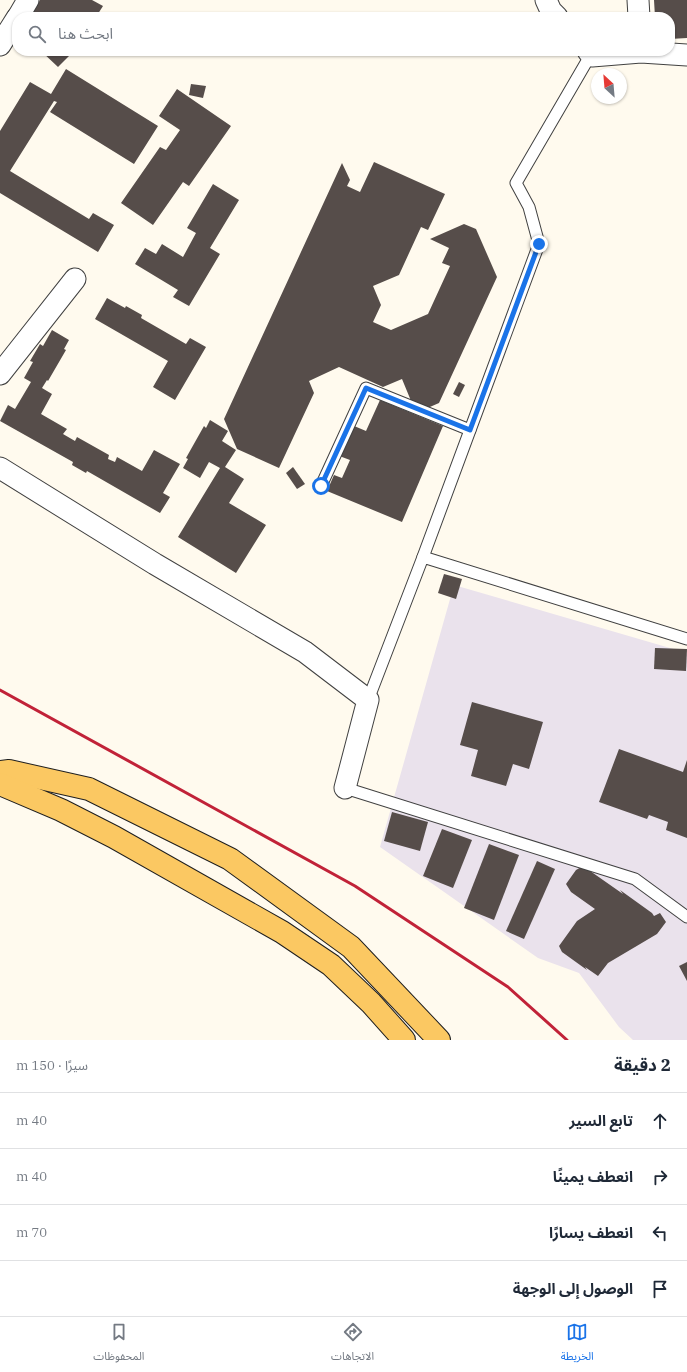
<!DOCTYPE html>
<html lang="ar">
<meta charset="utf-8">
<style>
:root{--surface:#fff;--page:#f6f6f7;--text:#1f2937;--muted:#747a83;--line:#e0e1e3;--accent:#1a73e8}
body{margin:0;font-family:"IBM Plex Serif","Noto Sans Arabic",serif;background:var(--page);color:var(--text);direction:rtl}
.compass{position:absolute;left:591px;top:68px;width:36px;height:36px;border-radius:50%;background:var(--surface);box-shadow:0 1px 3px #0004;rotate:334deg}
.stop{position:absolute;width:12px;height:12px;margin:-9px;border:3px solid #1a73e8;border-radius:50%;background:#fff}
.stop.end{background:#1a73e8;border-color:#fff;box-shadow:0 1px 4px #0008}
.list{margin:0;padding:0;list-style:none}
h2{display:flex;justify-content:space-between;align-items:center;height:52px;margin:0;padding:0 16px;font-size:17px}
h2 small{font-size:13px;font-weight:400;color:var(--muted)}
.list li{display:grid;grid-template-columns:26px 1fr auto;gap:12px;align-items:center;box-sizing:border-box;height:56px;padding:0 16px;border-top:1px solid var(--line)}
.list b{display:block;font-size:15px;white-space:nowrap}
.list em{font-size:13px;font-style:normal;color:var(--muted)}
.icon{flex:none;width:22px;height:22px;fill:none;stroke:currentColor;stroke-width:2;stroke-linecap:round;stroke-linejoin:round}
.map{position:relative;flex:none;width:687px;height:1040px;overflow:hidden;direction:ltr}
.search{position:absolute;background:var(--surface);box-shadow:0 1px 3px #0004;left:12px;right:12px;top:12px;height:44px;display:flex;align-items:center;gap:10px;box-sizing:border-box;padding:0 14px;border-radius:16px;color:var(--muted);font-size:15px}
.sheet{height:276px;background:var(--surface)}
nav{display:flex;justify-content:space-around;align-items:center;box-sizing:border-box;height:56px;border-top:1px solid var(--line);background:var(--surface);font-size:11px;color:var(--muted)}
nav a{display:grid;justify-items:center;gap:2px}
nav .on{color:var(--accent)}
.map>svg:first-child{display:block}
</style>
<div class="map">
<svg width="687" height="1040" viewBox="0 0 687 1040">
<rect width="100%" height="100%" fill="#fffaee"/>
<path fill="#eae2ec" d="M454,585L687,653V1040H633L619,1027L579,973L538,958L380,847Z"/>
<g fill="#564d4a">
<path d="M40,0H92L103,6L96,17H30Z"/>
<path d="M654,0H687V38L670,39V17H655Z"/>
<path d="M41,51H74L58,67Z"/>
<path d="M66,69L158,126L134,164L50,112L57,102L54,101L10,171L89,219L93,213L114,225L98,252L0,193V131L30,82L51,94Z"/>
<path d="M191,84L206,86L203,98L189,95Z"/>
<path d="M177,89L231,126L189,186L183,182L153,225L121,203L160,147L166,150L180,130L159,116Z"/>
<path d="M374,162L445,194L428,230L421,227L399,275L373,286L381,305L373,322L391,330L428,314L450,266L442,263L449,248L430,239L464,224L476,229L497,277L439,403L416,413L402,379L383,387L339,367L309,381L314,393L279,468L237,449L224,419L342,163L350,180L347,186L360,192Z"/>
<path d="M213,184L239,200L210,248L220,254L189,306L173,297L178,290L135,264L145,248L156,254L162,244L183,257L196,233L187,228Z"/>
<path d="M107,298L125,308L126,306L142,315L141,318L186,344L190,338L206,347L175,400L153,387L168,361L95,319Z"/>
<path d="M52,330L69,340L64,349L66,350L48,381L47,380L42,388L52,394L41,414L67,429L63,434L75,441L77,437L109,455L108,459L115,462L117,457L142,471L154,450L180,464L163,493L170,497L160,513L87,471L86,473L72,465L73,462L0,421L8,405L15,409L31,382L24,378L33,362L30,361L40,344L43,346Z"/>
<path d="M459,382L465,385L459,397L453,394Z"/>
<path d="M380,400L443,426L402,522L327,491L334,475L342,478L350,460L334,454L347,423L366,431Z"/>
<path d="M210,420L228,431L222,441L236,450L225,467L244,479L229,503L266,525L236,573L178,537L220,468L209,462L200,478L183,468L188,459L186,458L204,426L206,428Z"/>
<path d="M293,467L305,484L297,489L286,473Z"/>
<path d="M444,574L462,579L456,599L438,593Z"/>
<path d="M655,648L687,649L686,671L654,669Z"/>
<path d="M472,702L543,722L529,769L513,764L506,786L471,776L478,750L460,745Z"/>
<path d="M619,749L683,772L687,760V838L666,830L668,822L649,815L647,819L599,802Z"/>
<path d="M392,812L428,822L420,851L384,841Z"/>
<path d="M442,829L472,840L453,888L423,876Z"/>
<path d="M489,844L519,855L494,920L464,908Z"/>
<path d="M537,861L555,869L524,939L506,931Z"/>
<path d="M583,866L623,894L620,890L652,913L654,916L660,913L666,922L657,934L608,963L598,976L585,967L587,970L562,952L559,946L577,921L595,909L571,892L566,884L576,870Z"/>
<path d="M687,962V981L679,966Z"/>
</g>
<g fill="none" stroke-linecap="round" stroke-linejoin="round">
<defs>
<g id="service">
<path d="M321,486L366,388L470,430"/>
<path d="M423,557L539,244L529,207L516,183L587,61L592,56"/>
<path d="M368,700L423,557L687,639"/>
<path d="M345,788L635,879L687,917"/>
</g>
<g id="minor">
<path d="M546,0L551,11L557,17"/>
<path d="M638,0L639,17"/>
<path d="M18,17L28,0"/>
<path d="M0,45L17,18"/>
<path d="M588,51L592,56L641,52L687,55"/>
<path d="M0,374L75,279"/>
<path d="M0,468L155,564L305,652L368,700L345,788"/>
</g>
<g id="primary">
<path d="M0,772L9,771L89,789L230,859L351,947L439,1040"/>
<path d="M0,784L61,810L114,837L282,932L331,965L371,1003L404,1040"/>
</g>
</defs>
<use href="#service" stroke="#414141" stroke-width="13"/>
<use href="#minor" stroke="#414141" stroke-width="23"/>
<use href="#primary" stroke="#1f1f1f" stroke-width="24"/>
<use href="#service" stroke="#fff" stroke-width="11"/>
<use href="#minor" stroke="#fff" stroke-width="21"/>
<use href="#primary" stroke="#fbc862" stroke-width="22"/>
<path stroke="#c12238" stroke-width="3" d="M0,690L355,886L508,987L567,1040"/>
</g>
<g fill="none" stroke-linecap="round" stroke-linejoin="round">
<path stroke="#1a73e8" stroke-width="5" d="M321,486L366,388L470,430L539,244"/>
</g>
</svg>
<svg class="compass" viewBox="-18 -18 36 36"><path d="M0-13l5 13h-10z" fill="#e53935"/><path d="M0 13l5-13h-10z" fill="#747a83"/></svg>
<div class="stop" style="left:321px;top:486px"></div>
<div class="stop end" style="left:539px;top:244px"></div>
<div class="search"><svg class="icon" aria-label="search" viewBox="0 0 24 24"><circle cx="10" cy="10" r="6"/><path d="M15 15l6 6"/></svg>ابحث هنا</div>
</div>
<section class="sheet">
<h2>2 دقيقة<small>سيرًا · 150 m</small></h2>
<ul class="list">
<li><svg class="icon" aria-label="ahead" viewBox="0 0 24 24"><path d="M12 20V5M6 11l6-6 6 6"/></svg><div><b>تابع السير</b></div><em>40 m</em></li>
<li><svg class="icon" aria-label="right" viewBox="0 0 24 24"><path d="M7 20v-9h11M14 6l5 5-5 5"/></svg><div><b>انعطف يمينًا</b></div><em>40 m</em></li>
<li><svg class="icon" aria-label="left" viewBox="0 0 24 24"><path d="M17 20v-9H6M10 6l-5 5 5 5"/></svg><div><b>انعطف يسارًا</b></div><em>70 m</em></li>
<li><svg class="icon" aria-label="arrive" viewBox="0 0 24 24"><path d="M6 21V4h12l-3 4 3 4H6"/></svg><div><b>الوصول إلى الوجهة</b></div></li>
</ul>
</section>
<nav>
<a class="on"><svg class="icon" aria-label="map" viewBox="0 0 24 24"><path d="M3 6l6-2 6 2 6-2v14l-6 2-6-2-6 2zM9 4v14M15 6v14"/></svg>الخريطة</a>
<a><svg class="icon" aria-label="directions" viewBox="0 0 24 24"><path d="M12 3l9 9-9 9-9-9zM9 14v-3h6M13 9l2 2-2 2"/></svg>الاتجاهات</a>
<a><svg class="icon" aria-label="saved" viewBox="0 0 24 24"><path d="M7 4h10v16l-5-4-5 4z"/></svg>المحفوظات</a>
</nav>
